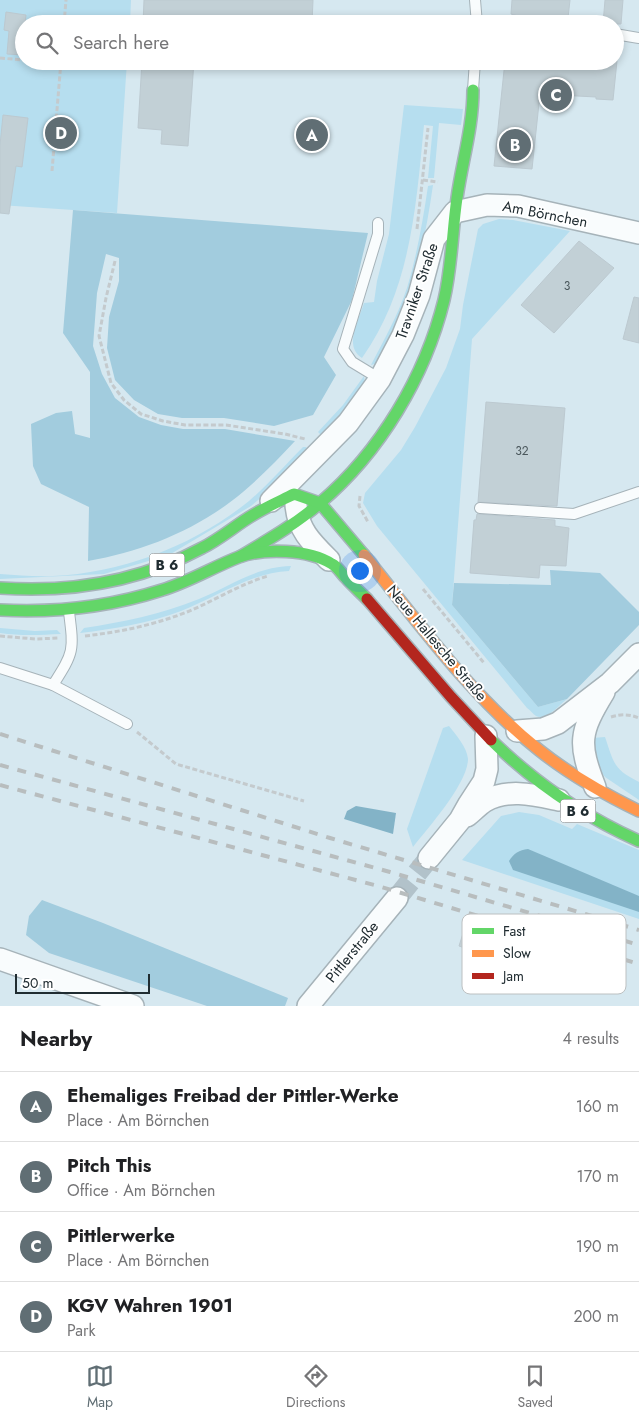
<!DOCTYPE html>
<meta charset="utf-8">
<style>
:root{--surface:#fff;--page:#f2f2f2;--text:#202124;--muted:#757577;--line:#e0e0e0;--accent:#606e74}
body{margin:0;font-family:Jost,sans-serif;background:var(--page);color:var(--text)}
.scale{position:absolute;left:15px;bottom:12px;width:135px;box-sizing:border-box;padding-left:5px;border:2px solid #202c31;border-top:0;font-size:14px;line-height:18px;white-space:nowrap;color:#202c31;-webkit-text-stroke:4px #fff;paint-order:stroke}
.you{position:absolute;left:359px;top:570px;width:18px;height:18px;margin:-12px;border:4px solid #fff;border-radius:50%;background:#1a73e8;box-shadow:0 0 0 8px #1a73e833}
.badge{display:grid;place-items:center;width:32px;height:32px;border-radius:50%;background:var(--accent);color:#fff;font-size:16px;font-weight:700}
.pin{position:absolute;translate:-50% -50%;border:2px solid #fff;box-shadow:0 1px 5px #0006}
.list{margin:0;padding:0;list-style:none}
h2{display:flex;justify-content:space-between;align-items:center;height:65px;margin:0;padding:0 20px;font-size:21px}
h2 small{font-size:16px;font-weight:400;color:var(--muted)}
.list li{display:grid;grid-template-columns:32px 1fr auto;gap:15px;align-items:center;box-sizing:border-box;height:70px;padding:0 20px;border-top:1px solid var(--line)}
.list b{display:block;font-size:19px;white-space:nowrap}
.list p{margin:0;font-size:16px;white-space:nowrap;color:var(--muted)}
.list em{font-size:16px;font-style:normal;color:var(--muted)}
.icon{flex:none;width:28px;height:28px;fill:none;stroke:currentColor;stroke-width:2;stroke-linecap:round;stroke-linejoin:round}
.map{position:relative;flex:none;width:639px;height:1006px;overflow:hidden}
.search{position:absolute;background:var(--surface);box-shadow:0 2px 8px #0003;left:15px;right:15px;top:15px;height:55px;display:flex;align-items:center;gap:12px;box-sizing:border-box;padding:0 18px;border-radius:28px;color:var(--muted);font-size:19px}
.sheet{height:345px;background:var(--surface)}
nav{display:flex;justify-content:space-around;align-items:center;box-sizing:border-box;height:70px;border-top:1px solid var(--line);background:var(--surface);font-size:14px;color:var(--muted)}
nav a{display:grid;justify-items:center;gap:2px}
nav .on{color:var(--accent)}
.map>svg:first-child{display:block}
</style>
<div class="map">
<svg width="639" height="1006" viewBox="0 0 639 1006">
<rect width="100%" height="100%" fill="#d6e8f0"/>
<g fill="#b6deef">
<path d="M0,0H131L130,24H24V61H127L117,213L0,205Z"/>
<path d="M404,105L463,109L461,125L439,123L434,178H428L433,126L424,125C416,206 411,289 362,358C343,346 359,320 364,303L374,302L377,281L389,234Z"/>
<path d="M433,185C427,227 419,268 405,308C398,327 387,345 378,363L371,365C384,340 398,315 407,288C417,255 423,220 428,186Z"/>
<path d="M499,219L513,220L570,231L472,339L452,605L538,707L567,699C559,705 547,721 536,716C533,714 530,710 527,708L377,526L363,503L365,493L401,450L415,427L446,368L460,329L463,305L478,229L483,224Z"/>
<path d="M364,376L365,383L347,408L322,436L318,432L343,405Z"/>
<path d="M303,447H306L308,450L272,488L251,506L169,555L104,574L0,579V574C18,575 35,577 53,576C123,573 195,545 249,501C268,485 285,465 303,447Z"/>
<path d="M291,566L289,571C252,572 215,598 181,611C149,623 114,629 80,633L84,628C123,622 162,614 199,599C231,586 255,567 291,566Z"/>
<path d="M0,628L35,631L57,630L61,634C40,635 20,636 0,633Z"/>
<path d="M449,726C456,735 467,747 468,759C468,783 428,828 413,847L407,829L443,728Z"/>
<path d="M605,737C614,763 613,769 639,782V800L605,777L598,768L592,738Z"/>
<path d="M519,812L539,815L572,829L577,824L639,850V919L462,860L501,816Z"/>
</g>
<g fill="#a2ccde">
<path d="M73,210L368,233L352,300L324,357L336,375L313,415L274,426L224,418H182L158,414L134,400L115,380L107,348L109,317L119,281V258L106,254L97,293L93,346L102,374L115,398L139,417L161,425L183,429H225L295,441C278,459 262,476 243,492C199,529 145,551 88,561L89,507L41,484L33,466L31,424L56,413L72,411L75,434L90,438V372L63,333Z"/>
<path d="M550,570L600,573L639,612V625L567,699L538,707L452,605L454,583L551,585Z"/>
<path d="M42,900L103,923L288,998L285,1006H207L49,953L26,935L29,916Z"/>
</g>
<g fill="#83b3c7">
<path d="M356,806L396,813L393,834L344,819L347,811Z"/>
<path d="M528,849L639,896V912L513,870L509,861C514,853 519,850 528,849Z"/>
</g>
<g fill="#c2d0d6" stroke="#bcc9d0">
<path d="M144,0H313L312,24H143Z"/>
<path d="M512,0H570L568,18L532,20L511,14Z"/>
<path d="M605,0H623L621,24H603Z"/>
<path d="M6,12L26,15L25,24H24V55L7,54L9,31L4,30Z"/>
<path d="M142,61H194L188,146L161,144L162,130L138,128Z"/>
<path d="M505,61H617L613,100L596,99V97L540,94L532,169L494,166Z"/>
<path d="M3,115L28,118L22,167L16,166L9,214L0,213V145Z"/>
<path d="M579,241L614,268L554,333L521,305Z"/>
<path d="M634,297L639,298V343L623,339Z"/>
<path d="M486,402L565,408L557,506L478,502Z"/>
<path d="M477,514L555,520V526L569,528L566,566L540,565L539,578L470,573L474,520H476Z"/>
<path d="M466,924L581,963L573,988L501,963L502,961L459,946Z"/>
</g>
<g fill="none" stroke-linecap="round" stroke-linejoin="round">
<path stroke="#b2c2ca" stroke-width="21" stroke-dasharray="21 11" stroke-linecap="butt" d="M397,898L429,858"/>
<defs>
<g id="lane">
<path d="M475,0L477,24"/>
<path d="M615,34L639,38"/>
<path d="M473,90L475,61"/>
<path d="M378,223V234L343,349L352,362L380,379"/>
<path d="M480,508L574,514L639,492"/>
<path d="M0,668L53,685L127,724"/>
<path d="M53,685C74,652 74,651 69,612"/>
</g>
<g id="street">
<path d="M271,501L348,423L380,379L403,335L419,295L434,239L455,212L487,205L518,206L639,233"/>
<path d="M296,505C298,530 312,543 329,560"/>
<path d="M517,731L543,729L558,723L610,683L639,654"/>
<path d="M595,787C578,743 579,733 604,692"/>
<path d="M467,816C473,811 479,805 485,801C508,788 535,795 559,800"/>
<path d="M429,858L460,820L469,804L484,781L487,769L486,736"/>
<path d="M0,959L133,1006"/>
<path d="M308,1006L397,898"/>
</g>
<g id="fast">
<path d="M241,556C268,540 296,524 320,503C380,452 425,377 444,300C452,266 452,232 457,198C462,162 473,127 473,90"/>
<path d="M0,588C72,593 139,582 202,548C220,539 236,525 253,515C266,507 280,501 294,494L320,503L364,555"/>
<path d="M0,610C55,613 109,607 162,590C189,582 213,567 239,557C264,548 309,549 332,564C338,567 341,573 345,577C352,585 360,592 367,599"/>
<path d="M491,740C535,783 583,816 639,841"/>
</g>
<path id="slow" d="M364,555C418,622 470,695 539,750C569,774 604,794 639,811"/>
<path id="jam" d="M367,599L451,697L491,740"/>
</defs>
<use href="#lane" stroke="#a6b3b9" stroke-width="12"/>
<use href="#street" stroke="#a6b3b9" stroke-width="24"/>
<use href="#fast" stroke="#a6b3b9" stroke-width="14"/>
<use href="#slow" stroke="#a6b3b9" stroke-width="14"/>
<use href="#jam" stroke="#a6b3b9" stroke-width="14"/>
<g stroke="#c4cacd" stroke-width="3" stroke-dasharray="5 2.5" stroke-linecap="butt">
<path d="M64,24L66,0"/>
<path d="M0,58L24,60"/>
<path d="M34,61L60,64"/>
<path d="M52,171L61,61"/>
<path d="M423,180L438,182"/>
<path d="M417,229L428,128"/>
<path d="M115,261L106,298L99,336L111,383L124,400L141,414L163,421L185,425H226L285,434L305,439"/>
<path d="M360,496L359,506L368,522"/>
<path d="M423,589L484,663"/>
<path d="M0,636L35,639L59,638"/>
<path d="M85,636C120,632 154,625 187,612C214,601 240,584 268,576"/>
<path d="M611,717C621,714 629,714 639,718"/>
<path d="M137,732L176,764L304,801"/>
</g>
<use href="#lane" stroke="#f9fcfd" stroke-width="10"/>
<use href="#street" stroke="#f9fcfd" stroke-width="21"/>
<use href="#fast" stroke="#63d668" stroke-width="11"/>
<use href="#slow" stroke="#ff974d" stroke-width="11"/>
<use href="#jam" stroke="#b3261e" stroke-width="11"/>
<g stroke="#b8bdbe" stroke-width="4" stroke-dasharray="9 9" stroke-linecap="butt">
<path d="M0,734L330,838L639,930"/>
<path d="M0,765L390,872L639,945"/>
<path d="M0,785L378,886L639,964"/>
</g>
</g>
<g text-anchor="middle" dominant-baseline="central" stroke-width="4" stroke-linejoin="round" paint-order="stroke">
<g font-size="12" fill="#4a575c">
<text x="567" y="286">3</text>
<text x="522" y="451">32</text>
</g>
<g fill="#fff" stroke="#636b6f" stroke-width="1">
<rect x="149.5" y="553.5" width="35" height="23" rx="4"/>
<rect x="560.5" y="799.5" width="35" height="23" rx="4"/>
</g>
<g font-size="14" font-weight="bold" fill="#202c31">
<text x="167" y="565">B 6</text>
<text x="578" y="811">B 6</text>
</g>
<g font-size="15" fill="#202c31" stroke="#fff">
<text transform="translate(545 214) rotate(11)">Am Börnchen</text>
<text transform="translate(417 291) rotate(-71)">Travniker Straße</text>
<text transform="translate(437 643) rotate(50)">Neue Hallesche Straße</text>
<text transform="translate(352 952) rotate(-51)">Pittlerstraße</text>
</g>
</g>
<rect x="462" y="914" width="164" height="80" rx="8" fill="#fff" stroke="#bcc0c1" stroke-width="1"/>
<rect x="472" y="928" width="22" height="6" fill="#63d668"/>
<rect x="472" y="950" width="22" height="7" fill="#ff974d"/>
<rect x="472" y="973" width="22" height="6" fill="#b3261e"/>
<g font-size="14" fill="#202c31">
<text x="503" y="936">Fast</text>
<text x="503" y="958">Slow</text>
<text x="503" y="981">Jam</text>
</g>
</svg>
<div class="scale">50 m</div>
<div class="you"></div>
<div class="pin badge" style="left:312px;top:135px">A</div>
<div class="pin badge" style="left:515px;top:145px">B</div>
<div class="pin badge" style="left:556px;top:95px">C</div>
<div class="pin badge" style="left:61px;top:133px">D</div>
<div class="search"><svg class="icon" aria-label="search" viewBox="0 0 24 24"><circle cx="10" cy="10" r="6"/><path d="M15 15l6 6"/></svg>Search here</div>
</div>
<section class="sheet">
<h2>Nearby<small>4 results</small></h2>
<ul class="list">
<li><span class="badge">A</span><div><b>Ehemaliges Freibad der Pittler-Werke</b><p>Place · Am Börnchen</p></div><em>160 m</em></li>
<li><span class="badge">B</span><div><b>Pitch This</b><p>Office · Am Börnchen</p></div><em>170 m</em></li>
<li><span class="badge">C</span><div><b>Pittlerwerke</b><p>Place · Am Börnchen</p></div><em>190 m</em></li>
<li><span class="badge">D</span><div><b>KGV Wahren 1901</b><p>Park</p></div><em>200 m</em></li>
</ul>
</section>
<nav>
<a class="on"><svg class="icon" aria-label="map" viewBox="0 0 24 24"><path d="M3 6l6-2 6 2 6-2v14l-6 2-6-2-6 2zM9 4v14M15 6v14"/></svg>Map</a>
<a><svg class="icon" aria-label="directions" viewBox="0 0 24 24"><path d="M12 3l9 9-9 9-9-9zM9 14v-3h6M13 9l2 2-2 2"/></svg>Directions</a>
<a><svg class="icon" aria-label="saved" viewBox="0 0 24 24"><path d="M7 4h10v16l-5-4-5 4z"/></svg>Saved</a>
</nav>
